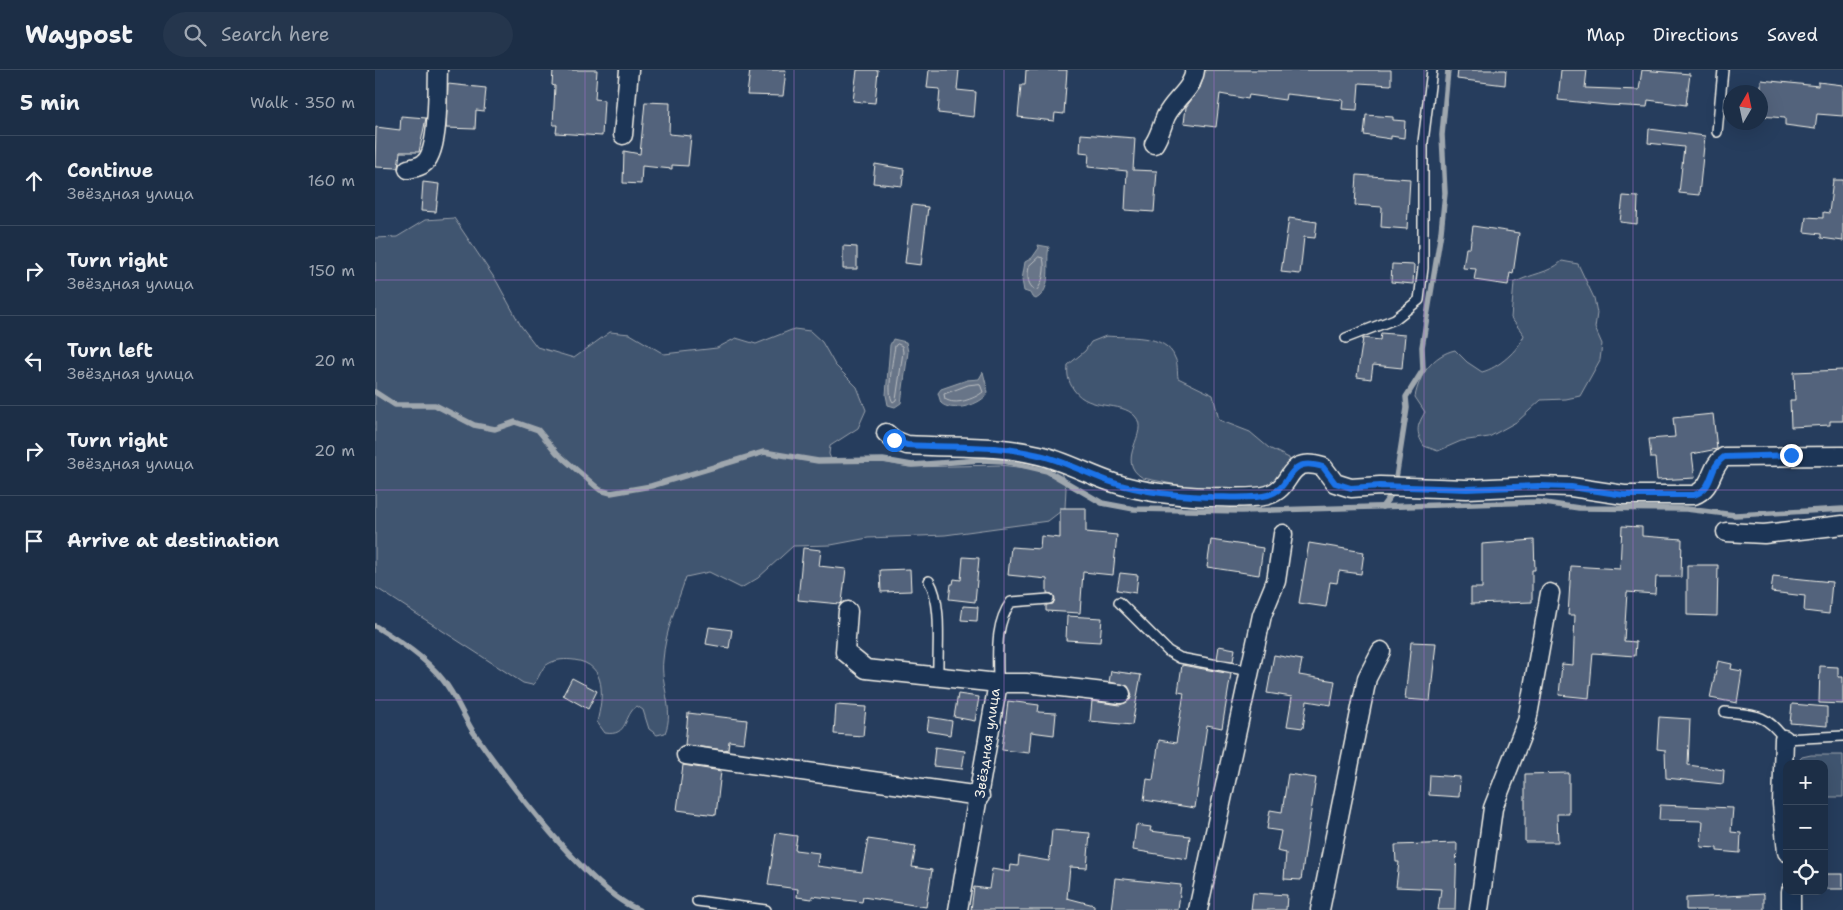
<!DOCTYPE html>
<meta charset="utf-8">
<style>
:root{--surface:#1c2e46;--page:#25364d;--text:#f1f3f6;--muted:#a0a8b3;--line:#3a4a5f}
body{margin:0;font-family:"Shantell Sans",sans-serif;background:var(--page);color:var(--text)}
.controls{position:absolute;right:15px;bottom:15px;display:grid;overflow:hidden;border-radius:10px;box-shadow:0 5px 20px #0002}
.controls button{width:45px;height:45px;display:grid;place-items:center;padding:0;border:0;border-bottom:1px solid var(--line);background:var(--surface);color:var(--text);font:25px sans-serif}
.compass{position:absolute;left:1348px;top:15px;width:45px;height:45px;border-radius:50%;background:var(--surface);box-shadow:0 5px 20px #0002;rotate:9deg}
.stop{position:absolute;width:15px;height:15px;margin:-11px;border:4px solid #1a73e8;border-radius:50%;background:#fff}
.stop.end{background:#1a73e8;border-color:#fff;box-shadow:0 1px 5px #0008}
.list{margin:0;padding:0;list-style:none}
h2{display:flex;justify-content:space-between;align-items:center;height:65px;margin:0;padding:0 20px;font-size:21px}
h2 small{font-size:16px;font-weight:400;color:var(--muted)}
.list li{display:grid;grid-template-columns:32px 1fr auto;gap:15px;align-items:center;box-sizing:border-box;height:90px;padding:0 20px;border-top:1px solid var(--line)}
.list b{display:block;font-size:19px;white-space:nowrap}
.list p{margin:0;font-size:16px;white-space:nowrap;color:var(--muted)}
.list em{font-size:16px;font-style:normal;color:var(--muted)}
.icon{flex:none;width:28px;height:28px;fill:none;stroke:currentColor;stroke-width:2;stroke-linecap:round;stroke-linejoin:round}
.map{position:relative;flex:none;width:1468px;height:840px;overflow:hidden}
header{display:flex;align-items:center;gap:30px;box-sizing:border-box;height:70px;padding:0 25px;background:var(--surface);border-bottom:1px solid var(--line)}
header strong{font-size:24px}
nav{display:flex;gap:28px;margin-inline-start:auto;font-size:18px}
.search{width:350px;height:45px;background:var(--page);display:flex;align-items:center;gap:12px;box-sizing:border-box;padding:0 18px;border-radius:28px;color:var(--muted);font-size:19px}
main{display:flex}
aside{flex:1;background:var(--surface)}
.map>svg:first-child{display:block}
</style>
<header>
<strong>Waypost</strong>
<div class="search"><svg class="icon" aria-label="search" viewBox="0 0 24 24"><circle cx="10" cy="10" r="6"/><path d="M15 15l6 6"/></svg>Search here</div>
<nav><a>Map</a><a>Directions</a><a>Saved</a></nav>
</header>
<main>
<aside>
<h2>5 min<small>Walk · 350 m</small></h2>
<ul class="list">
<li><svg class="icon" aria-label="ahead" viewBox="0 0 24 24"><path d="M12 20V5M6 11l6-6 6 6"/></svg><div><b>Continue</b><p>Звёздная улица</p></div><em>160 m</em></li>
<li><svg class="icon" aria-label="right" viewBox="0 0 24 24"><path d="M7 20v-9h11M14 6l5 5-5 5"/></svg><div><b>Turn right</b><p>Звёздная улица</p></div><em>150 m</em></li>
<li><svg class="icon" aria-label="left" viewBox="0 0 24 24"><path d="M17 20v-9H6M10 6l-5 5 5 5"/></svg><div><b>Turn left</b><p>Звёздная улица</p></div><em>20 m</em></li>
<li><svg class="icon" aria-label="right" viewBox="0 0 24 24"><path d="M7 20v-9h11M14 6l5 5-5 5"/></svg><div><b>Turn right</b><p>Звёздная улица</p></div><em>20 m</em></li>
<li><svg class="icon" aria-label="arrive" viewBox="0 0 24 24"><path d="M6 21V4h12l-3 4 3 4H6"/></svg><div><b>Arrive at destination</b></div></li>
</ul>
</aside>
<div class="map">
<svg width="1468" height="840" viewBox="0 0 1468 840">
<rect width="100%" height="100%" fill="#263d5d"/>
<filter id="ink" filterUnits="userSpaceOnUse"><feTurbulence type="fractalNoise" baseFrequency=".02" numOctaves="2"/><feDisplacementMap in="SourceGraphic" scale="10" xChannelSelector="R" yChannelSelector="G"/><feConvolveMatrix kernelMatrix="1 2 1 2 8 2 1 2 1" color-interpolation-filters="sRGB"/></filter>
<g filter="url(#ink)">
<g fill="#40546f" stroke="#9aa2ac">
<path d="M79,148L122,212L146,256L162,277L199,288L235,262L255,264L289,284L342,278L361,268L381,274L419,259L435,261L447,272L460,295L482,317L491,340L483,358L455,376L454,384L457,392L497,390L534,397L625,395L651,398L665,392L677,393L686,402L691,418L690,438L673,451L570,465L493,468L456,475L418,476L383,508L366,518L334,502L311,507C302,534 290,562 288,590C285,614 300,640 290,663L282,665L274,659L268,640L262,636C248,645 254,667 230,663L222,652C228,628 233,594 199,590C191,589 181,589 173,594C165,598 165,609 157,615L148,613L0,517V168L22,167L50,150Z"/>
<path d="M1187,191L1203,194L1219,228L1222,243L1220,258L1227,274L1225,290L1205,326L1191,329L1166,330L1143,351L1114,367L1086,371L1063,381L1049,376C1040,361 1042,356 1050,342L1040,327C1044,305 1058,285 1080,280L1092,292L1107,302C1123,298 1144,280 1149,265L1136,248L1139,213C1157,203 1173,204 1187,191Z"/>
<path d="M731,266C752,268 791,263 800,288C803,293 802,302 803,308L838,325L844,350L875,362L894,378L914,388L918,410L905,417L827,420L768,408C738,390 776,363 760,346C745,330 715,342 699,320C693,311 692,305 693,295L710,281L716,272Z"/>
<path d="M1436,685H1468V727H1449V694H1420L1427,687Z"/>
</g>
<g fill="#677588" stroke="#9fa7ae">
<path d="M663,175L674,177C670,192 679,219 661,229L657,227L655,223L649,221L647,210L650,192L657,188L664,178Z"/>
<path d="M518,269L531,272L533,282L526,333L520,337L513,335L511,325L515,275Z"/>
<path d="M608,302L613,322C608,335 576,343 566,333L563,323L566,319L592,310L604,309Z"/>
</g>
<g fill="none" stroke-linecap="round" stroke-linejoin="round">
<g stroke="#bcbfc2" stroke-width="1">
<path d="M664,187L668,188C671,198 668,214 661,221C652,214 652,208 654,196Z"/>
<path d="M523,274L527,276L528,282L521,330L518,332C511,324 518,288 520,276Z"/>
<path d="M605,314L608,322C599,329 580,336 570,329L569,324L593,315Z"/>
</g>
<g stroke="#9fa7ae" stroke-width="5.5">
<path d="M0,322L20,335H60L99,355L120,359L140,352L163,360L182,383L225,420L236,423L276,416L389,382L443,391L508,390L537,395L606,390L629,391L672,401L727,433L759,439L866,441L1163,432L1204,438L1311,439L1360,445L1468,439"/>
<path d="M1021,408L1032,338L1031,327L1048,300L1047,277L1066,162L1070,123L1067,65L1073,0"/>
<path d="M1007,437L1019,421"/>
<path d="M0,556C24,571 50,587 68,610C81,626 88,646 99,663C131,709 214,821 264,840"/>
</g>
</g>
<g fill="#52647b" stroke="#f4f1e8">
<path d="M178,0H222L220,29L229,30L227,66L181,63L182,55H178L180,16L177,15Z"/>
<path d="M375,0H411L408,26L372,25Z"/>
<path d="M482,0H503L500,33L478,31Z"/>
<path d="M554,0H584L582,20L601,22L599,47L563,43L565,19L552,18Z"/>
<path d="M651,0H692L689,44L680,43L679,51L643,47L646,15H650Z"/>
<path d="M830,0H1016V15L984,13L982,40L967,39L968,30L911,24L910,30L874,25L873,29L845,24L841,57L809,53L811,37L825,18Z"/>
<path d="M1083,0H1131L1130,15L1082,9Z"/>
<path d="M1186,0H1212L1210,18L1264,20L1267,0L1315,4L1311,35L1273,30L1272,37L1232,35L1183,30Z"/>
<path d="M1386,10L1443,16V12L1468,15V46L1442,44L1440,59L1410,55V48L1386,46Z"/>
<path d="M73,14L111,18L109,41L101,40L100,59L71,58Z"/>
<path d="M270,32L295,33L294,64L316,66L313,96L297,95V99L267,96L266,114L248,113L249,81L265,84Z"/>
<path d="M991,45L1018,47V50L1030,51L1029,68L1016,66V69L989,65Z"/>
<path d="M26,46L51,48L44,82H25L23,98L0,97L1,57L25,60Z"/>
<path d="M1274,59L1330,66L1324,125L1304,123L1309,77L1273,73Z"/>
<path d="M706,64L760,68L758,100L782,101L779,142L750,140L752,101L713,97L714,83L705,82Z"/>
<path d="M500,94L529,99L527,116L498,113Z"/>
<path d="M982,105L1035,109L1032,159L1006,157L1007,137L980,135Z"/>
<path d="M1458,110H1468V171L1446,168V164L1429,162L1431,147L1448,148V142L1454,143Z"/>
<path d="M48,112L64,114L61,142L46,141Z"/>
<path d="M1248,126L1263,127L1262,154L1245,152Z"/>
<path d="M537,135L553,137L546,195L530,193Z"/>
<path d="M914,148L942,152L940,168L929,167L925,204L906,202Z"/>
<path d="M1098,156L1144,163L1138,204L1135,203L1133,215L1099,210L1101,199L1088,198L1091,178H1095Z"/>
<path d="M468,176L482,177V199H468Z"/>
<path d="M1017,194L1039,195L1038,214L1016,212Z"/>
<path d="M1006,263L1030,265L1027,298L998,295L996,309L982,307L988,268L1005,270Z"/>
<path d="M1468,300V351H1455V355L1416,357L1415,330H1420L1419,302Z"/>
<path d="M1338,344L1342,379L1317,384L1320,408L1282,410L1280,388H1276L1274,369L1300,367L1298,348Z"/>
<path d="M685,438H711V462L742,465L738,505L708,502L705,543L671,541V535L678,534L680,529L677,524L672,523V509L633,505L636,477L665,479L666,466L685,468Z"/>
<path d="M1247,456L1267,457V466L1307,469L1306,507H1281L1280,524L1252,522L1249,571L1261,572L1260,586L1218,583L1214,628L1184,625L1187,594L1198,595L1200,545H1193L1196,496L1245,499Z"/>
<path d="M836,470L888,478L884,505L832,497Z"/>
<path d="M1159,470L1160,500H1157V532L1096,534V518H1107V474Z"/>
<path d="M934,473L989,482L986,504L964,501L962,513L955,512L951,537L924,533Z"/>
<path d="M428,478L446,480L444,496L471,499L467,532L465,534L423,530Z"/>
<path d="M588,487L604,488L600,532L574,529L576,514H578L579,509L586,510Z"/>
<path d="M1312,495H1343L1342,546L1312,545Z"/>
<path d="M535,499L536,521L506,522L505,500Z"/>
<path d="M745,503L763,505L761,523L742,520Z"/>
<path d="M1398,506L1457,512L1454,544L1429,541L1430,526L1396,522Z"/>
<path d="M588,536L603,537L602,551L586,550Z"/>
<path d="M692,546L727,548L725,572L691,570Z"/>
<path d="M334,557L357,560L354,578L331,574Z"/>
<path d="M1036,572L1061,573L1055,631L1030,629Z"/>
<path d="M844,576L860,579L858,591L842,589Z"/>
<path d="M899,585L927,590L924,605L960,611L956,635L932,631L928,658L912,656L917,627L892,623Z"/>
<path d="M1343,591L1357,594L1356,599L1367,601L1362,633L1335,628Z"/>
<path d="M807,595L856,604L847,658L832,655L820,738L769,730L772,709L778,710L784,670L801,673L809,623L803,622Z"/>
<path d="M1445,596L1463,597V607H1468V634L1444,633Z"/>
<path d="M736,601L766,605L757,655L715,651L717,631L745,635L755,630L757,625L753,616L734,612Z"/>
<path d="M197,608L222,621L213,639L188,625Z"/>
<path d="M583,624L604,627L600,651L579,647Z"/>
<path d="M633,631L664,635L663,642L681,643L679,665L656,662L654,683L627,680Z"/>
<path d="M1417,634L1452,637V656L1415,653Z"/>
<path d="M461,635L491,637L488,666L459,664Z"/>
<path d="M313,643L372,650L369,673L354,671L353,679L349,680L310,675Z"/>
<path d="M554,647L577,651L575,665L552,661Z"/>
<path d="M1284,647L1315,649L1313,695L1349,700L1348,714L1291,708L1290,680L1282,679Z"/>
<path d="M560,677L590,681L587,699L558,696Z"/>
<path d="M308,695L346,701L341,745L302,740Z"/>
<path d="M1194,703V744H1182L1183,772H1150V704Z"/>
<path d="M913,704L941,708L926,810L909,809L911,783L902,781L906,761L892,759L895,740L907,742Z"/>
<path d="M1055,705L1085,707L1084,727L1054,725Z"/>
<path d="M1285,735L1358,738L1356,762L1366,763L1365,783L1342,781V778L1326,777L1328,751L1284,750Z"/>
<path d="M761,755L776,757L775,761L815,766L812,789L758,780Z"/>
<path d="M677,760L715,763L712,798L695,797L692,828L719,835V840H596L599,817L614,819L617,799L635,802L636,795L643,796L644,786L674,791Z"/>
<path d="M401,763L422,766L420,780L444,783L442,796L487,802L493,769L541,776L537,797L557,800L551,837L488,827L487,832L437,826V829L422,827L423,819L393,815Z"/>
<path d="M1082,773L1080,840H1063L1066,819L1021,817L1024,792H1021L1020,775Z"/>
<rect x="1449" y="804" width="19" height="15"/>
<path d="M740,808L806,815L803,840H736Z"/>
<path d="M878,823L912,825L911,840H876Z"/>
<path d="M1389,824V840H1311V828Z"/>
</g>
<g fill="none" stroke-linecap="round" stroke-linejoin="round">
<defs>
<g id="service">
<path d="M1342,62L1348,0"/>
<path d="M971,268L1020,249L1044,230L1048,198V72L1057,0"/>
<path d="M554,511C568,533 562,580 563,607"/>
<path d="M744,532L793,581L805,588L875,601"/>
<path d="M623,613C623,585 619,555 636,532L674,529"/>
<path d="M1350,642C1379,645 1391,643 1409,669L1468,666"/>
<path d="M322,831L391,840"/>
</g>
<g id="minor">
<path d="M248,65L254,0"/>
<path d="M779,74C785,65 787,55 791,46C800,28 817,21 820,0"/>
<path d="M33,99C37,98 44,97 48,94C65,83 62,20 63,0"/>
<path d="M511,363L519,370L532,375C576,378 620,374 664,385C690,391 714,405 739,413C770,423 803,426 836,427C852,427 879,429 893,425C920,417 909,385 948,397L960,413L976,418L1005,416L1092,419L1163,416L1196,417L1249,425H1319C1339,417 1334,398 1349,387L1468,386"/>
<path d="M1351,462L1389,464L1468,455"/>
<path d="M473,541L470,582L491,599L623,613L583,840"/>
<path d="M623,613H651L746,624"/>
<path d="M1409,669L1407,734L1412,782"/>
<path d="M311,685L605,726"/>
<path d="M1416,821V840"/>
<path d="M823,840L887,545L901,511L908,464"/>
<path d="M945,840L992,608L1006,581"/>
<path d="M1104,840L1118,738L1152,651L1175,523"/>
</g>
</defs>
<use href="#service" stroke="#f4f1e8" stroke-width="12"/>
<use href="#minor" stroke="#f4f1e8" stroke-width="21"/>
<use href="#service" stroke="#1d3557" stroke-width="9"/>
<use href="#minor" stroke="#1d3557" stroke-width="18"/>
</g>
</g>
<g fill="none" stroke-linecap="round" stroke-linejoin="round" filter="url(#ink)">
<path stroke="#1a73e8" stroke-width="6" d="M519,370L532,375C576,378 621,374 664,385C690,391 714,405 739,413C771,423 803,426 836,427C852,427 879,429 893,425C920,417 909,385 948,397L960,413L976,418L1005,416L1092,419L1163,416L1196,417L1249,425H1319C1341,417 1332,399 1349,387L1416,385"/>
</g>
<path fill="none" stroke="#a571cd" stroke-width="1" stroke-opacity="0.55" d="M210,0V840M419,0V840M629,0V840M839,0V840M1049,0V840M1258,0V840M0,210H1468M0,420H1468M0,630H1468"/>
<g text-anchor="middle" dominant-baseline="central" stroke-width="4.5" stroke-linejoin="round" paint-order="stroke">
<g font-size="14" fill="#f4f1e8" stroke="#1d3557">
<text transform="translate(612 673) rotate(-82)">Звёздная улица</text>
</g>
</g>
</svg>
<div class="controls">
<button>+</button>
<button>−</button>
<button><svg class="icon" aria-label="locate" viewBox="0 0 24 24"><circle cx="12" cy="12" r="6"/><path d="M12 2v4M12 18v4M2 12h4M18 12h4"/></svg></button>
</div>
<svg class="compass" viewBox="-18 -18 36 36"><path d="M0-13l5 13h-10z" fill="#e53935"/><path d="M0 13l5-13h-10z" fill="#a0a8b3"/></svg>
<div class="stop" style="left:519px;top:370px"></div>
<div class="stop end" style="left:1416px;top:385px"></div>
</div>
</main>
